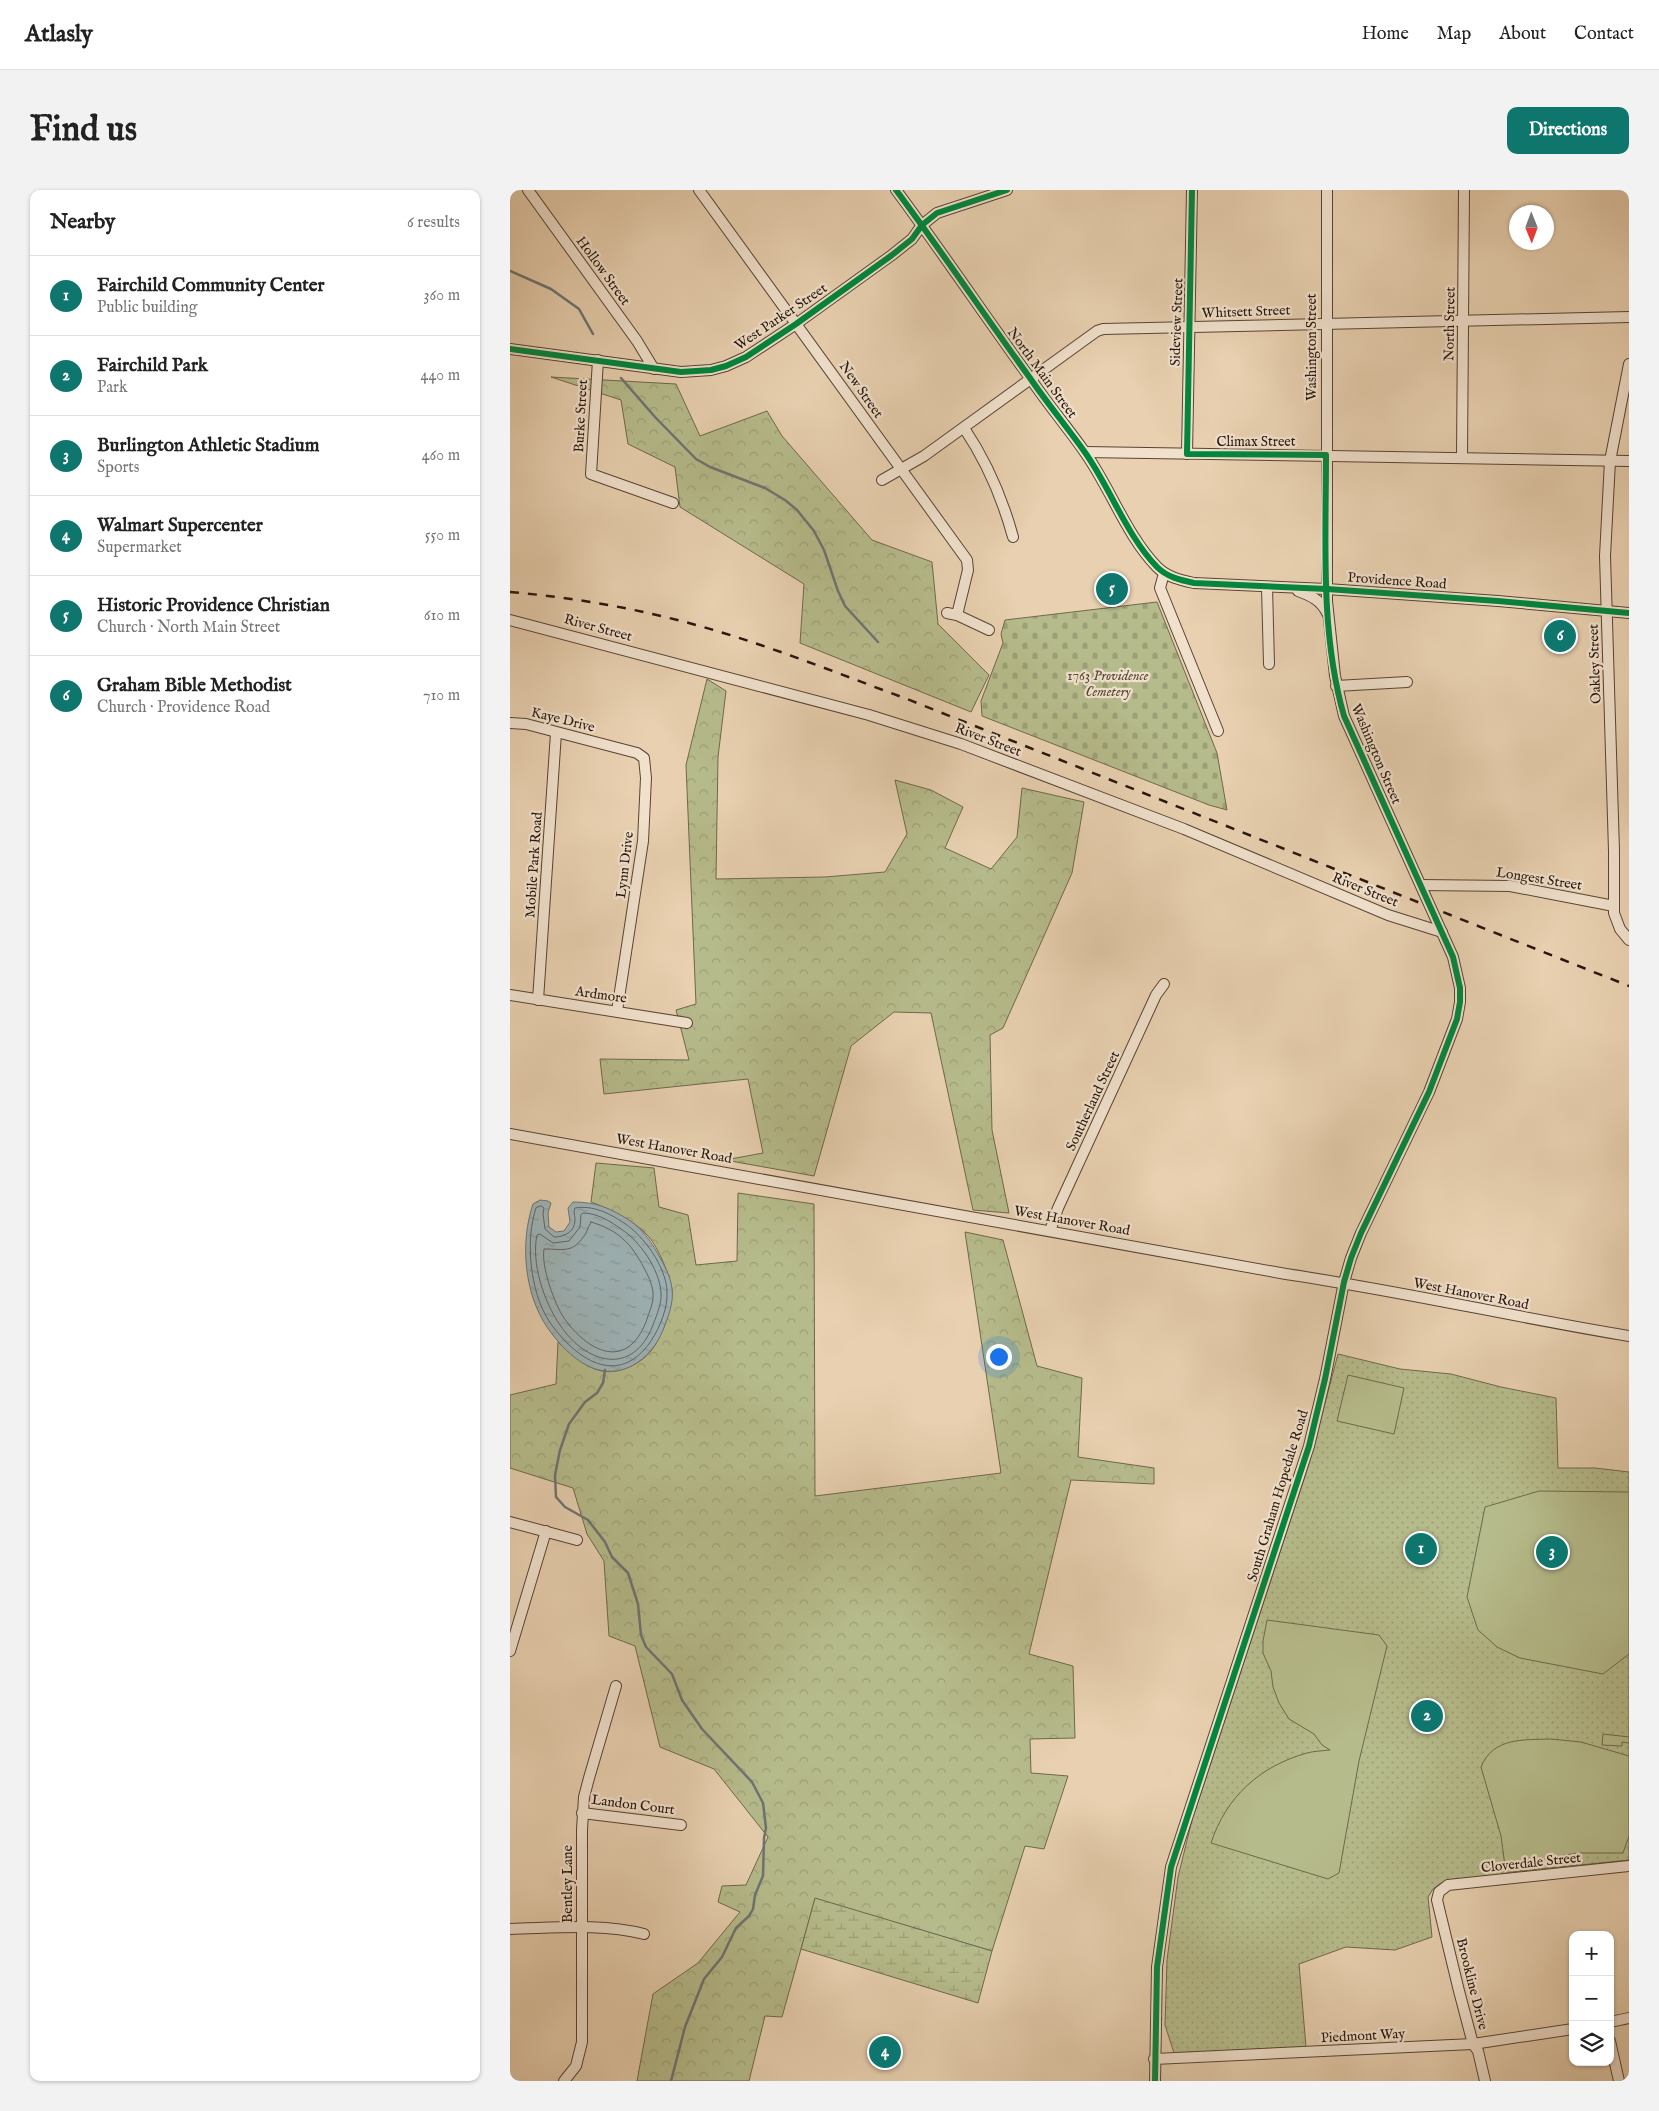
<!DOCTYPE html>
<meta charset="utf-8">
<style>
:root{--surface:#fff;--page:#f2f2f2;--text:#222;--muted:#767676;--line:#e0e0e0;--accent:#0f766e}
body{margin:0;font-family:"IM FELL English",serif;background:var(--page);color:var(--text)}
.controls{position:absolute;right:15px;bottom:15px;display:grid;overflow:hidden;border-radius:10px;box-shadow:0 1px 4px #0004}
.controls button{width:45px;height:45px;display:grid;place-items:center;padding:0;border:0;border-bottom:1px solid var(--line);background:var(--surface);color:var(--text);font:25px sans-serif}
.compass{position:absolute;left:999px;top:15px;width:45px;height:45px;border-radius:50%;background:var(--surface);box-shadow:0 1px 4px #0004;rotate:179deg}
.you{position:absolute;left:488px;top:1166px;width:18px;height:18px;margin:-12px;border:4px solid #fff;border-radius:50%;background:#1a73e8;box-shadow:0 0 0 8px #1a73e833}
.badge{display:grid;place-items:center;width:32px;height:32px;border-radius:50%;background:var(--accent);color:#fff;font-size:16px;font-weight:700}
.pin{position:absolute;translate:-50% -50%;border:2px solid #fff;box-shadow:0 1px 5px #0006}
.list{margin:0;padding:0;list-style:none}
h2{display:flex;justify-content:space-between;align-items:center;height:65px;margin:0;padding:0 20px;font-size:21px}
h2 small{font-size:16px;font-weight:400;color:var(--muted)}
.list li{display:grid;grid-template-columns:32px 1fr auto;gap:15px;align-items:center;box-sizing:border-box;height:80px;padding:0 20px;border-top:1px solid var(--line)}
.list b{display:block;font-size:19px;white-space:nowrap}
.list p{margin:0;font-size:16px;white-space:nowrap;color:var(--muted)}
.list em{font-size:16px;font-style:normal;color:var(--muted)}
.icon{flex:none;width:28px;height:28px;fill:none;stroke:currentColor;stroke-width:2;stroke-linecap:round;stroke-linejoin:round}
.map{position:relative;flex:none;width:1119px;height:1891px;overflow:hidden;border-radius:10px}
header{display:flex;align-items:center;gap:30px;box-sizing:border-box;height:70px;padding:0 25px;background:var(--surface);border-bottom:1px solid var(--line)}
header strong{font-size:24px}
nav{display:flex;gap:28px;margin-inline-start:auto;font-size:18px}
.intro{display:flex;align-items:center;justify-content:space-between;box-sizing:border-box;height:120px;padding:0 30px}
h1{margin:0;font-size:35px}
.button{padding:12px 22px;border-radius:10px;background:var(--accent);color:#fff;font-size:18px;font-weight:700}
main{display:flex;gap:30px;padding:0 30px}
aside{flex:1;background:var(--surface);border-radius:10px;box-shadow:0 1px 4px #0004}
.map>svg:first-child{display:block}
</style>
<header>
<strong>Atlasly</strong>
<nav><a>Home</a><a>Map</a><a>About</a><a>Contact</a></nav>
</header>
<div class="intro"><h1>Find us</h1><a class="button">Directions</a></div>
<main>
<aside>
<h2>Nearby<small>6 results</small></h2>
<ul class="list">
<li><span class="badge">1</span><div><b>Fairchild Community Center</b><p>Public building</p></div><em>360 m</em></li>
<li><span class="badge">2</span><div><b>Fairchild Park</b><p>Park</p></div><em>440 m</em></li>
<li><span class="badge">3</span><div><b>Burlington Athletic Stadium</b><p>Sports</p></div><em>460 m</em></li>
<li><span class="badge">4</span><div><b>Walmart Supercenter</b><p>Supermarket</p></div><em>550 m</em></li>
<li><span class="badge">5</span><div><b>Historic Providence Christian</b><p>Church · North Main Street</p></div><em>610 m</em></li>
<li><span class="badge">6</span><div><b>Graham Bible Methodist</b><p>Church · Providence Road</p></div><em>710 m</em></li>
</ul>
</aside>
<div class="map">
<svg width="1119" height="1891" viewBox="0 0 1119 1891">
<defs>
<pattern id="forest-crowns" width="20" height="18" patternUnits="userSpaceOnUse" patternTransform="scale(1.25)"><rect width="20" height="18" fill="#b6bb8b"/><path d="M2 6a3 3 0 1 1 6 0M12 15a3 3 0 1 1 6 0" fill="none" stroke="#9ca077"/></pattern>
<pattern id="wetland-marsh" width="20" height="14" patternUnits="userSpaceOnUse" patternTransform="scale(1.25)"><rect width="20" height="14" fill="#b6bb8b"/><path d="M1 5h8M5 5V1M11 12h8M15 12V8" fill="none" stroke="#9ca077"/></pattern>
<pattern id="cemetery-stones" width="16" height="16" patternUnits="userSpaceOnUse" patternTransform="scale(1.25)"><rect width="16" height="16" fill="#b6bb8b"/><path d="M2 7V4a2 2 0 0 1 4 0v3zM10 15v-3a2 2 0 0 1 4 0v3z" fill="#9ca077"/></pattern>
<pattern id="park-dots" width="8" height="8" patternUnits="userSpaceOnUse" patternTransform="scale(1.25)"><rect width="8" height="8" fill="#b6bb8b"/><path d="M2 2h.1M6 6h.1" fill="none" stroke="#9ca077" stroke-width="1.8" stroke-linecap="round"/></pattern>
<pattern id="water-ripples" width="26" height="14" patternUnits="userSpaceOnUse" patternTransform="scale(1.25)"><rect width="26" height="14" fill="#9db3b7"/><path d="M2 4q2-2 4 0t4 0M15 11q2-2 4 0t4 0" fill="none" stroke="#87999c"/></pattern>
</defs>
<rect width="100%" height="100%" fill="#e8d0b0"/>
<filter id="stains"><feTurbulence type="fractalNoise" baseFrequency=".004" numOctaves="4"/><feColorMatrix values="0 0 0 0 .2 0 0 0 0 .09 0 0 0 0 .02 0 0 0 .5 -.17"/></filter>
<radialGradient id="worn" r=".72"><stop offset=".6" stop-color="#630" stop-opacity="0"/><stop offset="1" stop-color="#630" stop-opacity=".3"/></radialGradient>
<g fill="url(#forest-crowns)" stroke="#6f684c">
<path d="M41,187L166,194L190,246L257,221L272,246L362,350L422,372L428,434L479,485L461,522L290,453L294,394L170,317L165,277L118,254L111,210Z"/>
<path d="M197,489L216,501L208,567L206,689L315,687L375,682L397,644L385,590L421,600L453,617L435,658L481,679L507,647L512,598L574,612L562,683L493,838L480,845L482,940L499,1023L463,1020L421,823L384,822L341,856L304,986L215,970L253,963L238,889L94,904L90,869L179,870L166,820L186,814L176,575Z"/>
<path d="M86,973L144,978L149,1017L178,1025L186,1075L227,1071L228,1003L304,1014L305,1306L491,1283L455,1042L493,1050L527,1176L572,1188L568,1267L644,1278V1294L561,1290L519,1464L563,1476L565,1548L520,1549L521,1583L558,1586L534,1659L515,1656L482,1761L305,1709L272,1827L255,1826L239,1891H127L143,1804L188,1773L230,1722L208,1712L212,1696L236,1695L258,1647L204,1579L150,1557L125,1456L99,1446L94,1371L77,1344L63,1298L0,1278V1205L46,1194L48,1152C61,1163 75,1178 92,1181C106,1184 123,1177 134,1168C149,1157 164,1117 162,1099C160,1086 148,1057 139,1047C124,1030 102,1020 81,1012Z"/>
</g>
<path fill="url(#wetland-marsh)" stroke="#6f684c" d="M305,1708L482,1761L468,1813L291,1759Z"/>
<path fill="url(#cemetery-stones)" stroke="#6f684c" d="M647,412L707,563L717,620L699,615L472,526L471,511L493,453L491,444L495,430Z"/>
<path fill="url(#park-dots)" stroke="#6f684c" d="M828,1164L890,1179L941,1184L991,1197L1046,1208L1048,1278H1085L1119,1282V1670L1001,1682L972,1689L931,1693L923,1699L918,1707L922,1747L885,1760L836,1757L789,1774L796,1857L664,1863L655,1835L657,1770L668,1687L682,1630L798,1277Z"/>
<g fill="#b6bb8b" stroke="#6f684c">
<path d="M838,1185L894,1198L884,1244L827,1231Z"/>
<path d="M1029,1301L1119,1302V1464L1093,1484L1010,1468L987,1457L968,1440L957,1407L975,1317Z"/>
<path d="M757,1430L869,1445L877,1456L849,1571L829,1683L818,1689L701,1653C716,1607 750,1576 797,1563C804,1561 812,1561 820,1560L812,1555L804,1544L779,1529L769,1513L763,1497L761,1481L753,1463V1451Z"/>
<path d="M1093,1544L1119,1547V1553L1112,1552V1556L1092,1555Z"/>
<path d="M1041,1549L1071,1552L1119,1566V1646L1113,1663H1067L995,1676L991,1646L971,1577C983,1547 1014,1550 1041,1549Z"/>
</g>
<path fill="url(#water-ripples)" stroke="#6e7473" d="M30,1010L38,1011L41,1013L38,1023L39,1037L46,1042L54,1041L60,1032L58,1018L63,1012C86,1012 100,1018 119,1030C133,1040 140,1050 148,1064C154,1075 161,1087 162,1099C164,1113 158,1127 153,1140C141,1170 110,1192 78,1176C62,1168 47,1152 37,1137C14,1103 10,1052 23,1014Z"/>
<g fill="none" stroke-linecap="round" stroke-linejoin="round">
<g stroke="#626462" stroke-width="1">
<path d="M31,1016L34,1018L33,1024L35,1039L44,1047C54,1047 65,1042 65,1030C65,1025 63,1023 65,1018C83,1015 99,1023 114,1033C134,1046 156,1077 157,1101C158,1118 150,1137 141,1151C108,1199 65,1169 39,1131C20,1102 15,1050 26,1018Z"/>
<path d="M73,1023C87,1023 100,1031 111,1039C130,1051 149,1079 151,1102C152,1113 147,1124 143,1135C123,1187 76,1174 50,1135C34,1112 21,1073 27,1045L30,1044L43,1053L59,1051L70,1037L71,1025Z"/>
<path d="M81,1032C108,1040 121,1053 134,1078C138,1085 142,1094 143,1102C144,1113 139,1122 136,1132C116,1182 77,1161 54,1128C44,1113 31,1076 34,1059C55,1059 63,1064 76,1043C78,1039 79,1035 81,1032Z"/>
</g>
<g stroke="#6e7473" stroke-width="2.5">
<path d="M0,81L41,99L69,119L83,144"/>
<path d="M111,188L145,227L186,269L200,277L255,298L275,310L287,320L304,341L314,360L328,401L335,416L368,452"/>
<path d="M95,1180L93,1193L87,1203L75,1212L59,1234L50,1260L45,1285L46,1307L55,1317L78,1330L95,1352L102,1367L118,1383L128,1414L131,1445L136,1457L162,1484L172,1510L192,1539L242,1592L253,1613L256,1638L254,1648L253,1686L245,1705L243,1719L239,1726L226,1738L212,1767L194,1789L175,1837L161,1891"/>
</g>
<defs>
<g id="minor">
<path d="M18,0L127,151L144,179"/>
<path d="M189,0L457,370L458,380L447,425"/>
<path d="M386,0C432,62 475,126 520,188C537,213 557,237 574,261C600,297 616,345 647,377C657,387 670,390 684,393L817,399L988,411L1119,423"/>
<path d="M0,159L171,182L201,180L216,176L236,167L286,134L382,65L402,49L412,35L427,23L497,0"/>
<path d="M88,170L81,284L163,313"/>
<path d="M1119,174L1100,271L1095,366L1104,661V723L1110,739L1119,750"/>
<path d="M454,238C477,272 492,307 503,347"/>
<path d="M575,262L1119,271"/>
<path d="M677,264L682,0"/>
<path d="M952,268L954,0"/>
<path d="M372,290L414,266L587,141L593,139L1119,127"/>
<path d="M654,383L650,398L708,541"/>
<path d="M757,397L759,474"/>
<path d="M788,401C801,406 811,410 817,423"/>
<path d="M437,423L447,425L479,440"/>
<path d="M0,430L359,525L451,554L674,639L878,725L932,742"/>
<path d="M826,496L897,492"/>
<path d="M0,533L16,534L127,563L134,568L136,588L133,651L107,821"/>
<path d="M911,695L1000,696L1104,716"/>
<path d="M0,805L177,833"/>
<path d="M28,810L46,543"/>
<path d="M0,944L776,1084C891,1101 1004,1127 1119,1146"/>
<path d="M540,1041L548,1018L646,805L654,794"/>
<path d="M0,1332L67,1350"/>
<path d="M0,1461L36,1341"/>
<path d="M72,1623L171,1635"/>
<path d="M0,1739C45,1738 91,1733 134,1744"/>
<path d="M1100,1832L1119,1828"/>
<path d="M1100,1851L1109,1891"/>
<path d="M644,1869L963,1854L1063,1839"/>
<path d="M54,1891L66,1876L72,1852V1640L74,1607L79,1588L106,1496"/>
<path d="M645,1891L647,1777L661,1677L799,1256L815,1189L834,1092L841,1068L851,1043L919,902L947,829L950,812V798L943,767L834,526L825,486L817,411V0"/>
<path d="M975,1891L968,1861L963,1854L949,1801L927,1710L929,1702L938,1695L1119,1676"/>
</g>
</defs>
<use href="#minor" stroke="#584435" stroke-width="12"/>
<use href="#minor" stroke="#f0e0cc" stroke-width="10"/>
<path stroke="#28150c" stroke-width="2.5" stroke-dasharray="9 9" stroke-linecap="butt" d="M0,402C59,407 118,417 175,432C251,452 324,482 397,509L1119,796"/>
<defs>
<g id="cycleway">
<path d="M386,0C432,62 475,126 520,188C537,213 557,237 574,261C600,297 616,345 647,377C657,387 670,390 684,393L817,399L988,411L1119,423"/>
<path d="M0,159L171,182L201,180L216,176L236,167L286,134L382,65L402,49L412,35L427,23L497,0"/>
<path d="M645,1891L647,1777L661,1677L799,1256L815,1189L834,1092L841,1068L851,1043L919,902L947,829L950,812V798L943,767L834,526C810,442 816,351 816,265L677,264L682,0"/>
</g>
</defs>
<use href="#cycleway" stroke="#f0e0cc" stroke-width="9"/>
<use href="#cycleway" stroke="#00873e" stroke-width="6"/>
</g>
<g text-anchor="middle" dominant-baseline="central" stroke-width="4.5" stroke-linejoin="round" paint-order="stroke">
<g font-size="14" fill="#28150c" stroke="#f0e0cc">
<text transform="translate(93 81) rotate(54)">Hollow Street</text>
<text transform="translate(736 122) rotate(-2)">Whitsett Street</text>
<text transform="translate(271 127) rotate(-34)">West Parker Street</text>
<text transform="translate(667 132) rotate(-88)">Sideview Street</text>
<text transform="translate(940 134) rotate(-89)">North Street</text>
<text transform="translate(802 157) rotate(-90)">Washington Street</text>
<text transform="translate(532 183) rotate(54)">North Main Street</text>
<text transform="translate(351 200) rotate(55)">New Street</text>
<text transform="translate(71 226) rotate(-87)">Burke Street</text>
<text x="746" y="252">Climax Street</text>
<text transform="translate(887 391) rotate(4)">Providence Road</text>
<text transform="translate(88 438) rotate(15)">River Street</text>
<text transform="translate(1085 474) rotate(-92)">Oakley Street</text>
<text transform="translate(53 530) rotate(14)">Kaye Drive</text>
<text transform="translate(478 550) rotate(21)">River Street</text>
<text transform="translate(866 564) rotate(67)">Washington Street</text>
<text transform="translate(24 675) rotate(-86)">Mobile Park Road</text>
<text transform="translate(115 675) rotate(-83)">Lynn Drive</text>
<text transform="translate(1029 689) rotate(9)">Longest Street</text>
<text transform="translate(855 700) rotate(22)">River Street</text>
<text transform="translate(91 805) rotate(8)">Ardmore</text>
<text transform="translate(583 911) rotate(-65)">Southerland Street</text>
<text transform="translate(164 959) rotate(10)">West Hanover Road</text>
<text transform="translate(562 1031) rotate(10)">West Hanover Road</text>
<text transform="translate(961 1104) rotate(11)">West Hanover Road</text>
<text transform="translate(768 1306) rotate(-73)">South Graham Hopedale Road</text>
<text transform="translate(123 1615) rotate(7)">Landon Court</text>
<text transform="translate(1021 1673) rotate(-6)">Cloverdale Street</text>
<text transform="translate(58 1694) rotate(-90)">Bentley Lane</text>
<text transform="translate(962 1794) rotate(76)">Brookline Drive</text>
<text transform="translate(853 1846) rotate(-3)">Piedmont Way</text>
</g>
<g font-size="14" font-style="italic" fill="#534732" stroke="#f0e0cc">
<text x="598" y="486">1763 Providence<tspan x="598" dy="16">Cemetery</tspan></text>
</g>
</g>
<rect width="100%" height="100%" filter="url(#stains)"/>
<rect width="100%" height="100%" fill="url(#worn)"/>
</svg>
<div class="controls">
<button>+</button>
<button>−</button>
<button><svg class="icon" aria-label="layers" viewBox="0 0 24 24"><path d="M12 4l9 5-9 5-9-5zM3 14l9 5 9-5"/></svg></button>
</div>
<svg class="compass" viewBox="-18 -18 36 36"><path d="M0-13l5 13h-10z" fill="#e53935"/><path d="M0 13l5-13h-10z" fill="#767676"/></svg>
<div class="you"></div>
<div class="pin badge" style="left:911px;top:1359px">1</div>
<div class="pin badge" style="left:917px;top:1526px">2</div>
<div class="pin badge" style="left:1042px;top:1362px">3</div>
<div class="pin badge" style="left:375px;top:1862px">4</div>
<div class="pin badge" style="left:602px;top:399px">5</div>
<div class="pin badge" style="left:1050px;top:446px">6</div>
</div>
</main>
